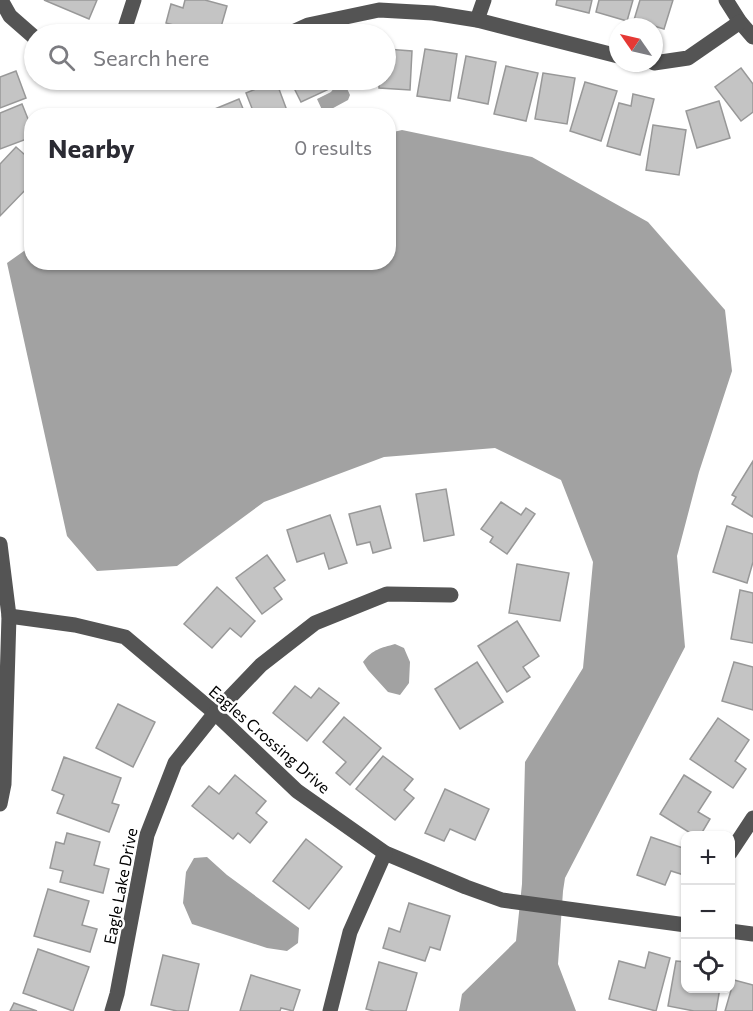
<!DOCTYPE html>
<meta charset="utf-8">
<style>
:root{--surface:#fff;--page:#f7f7f7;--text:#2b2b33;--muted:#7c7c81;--line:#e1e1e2}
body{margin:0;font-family:Commissioner,sans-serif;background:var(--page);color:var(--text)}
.controls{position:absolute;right:18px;bottom:18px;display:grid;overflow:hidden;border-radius:12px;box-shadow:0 2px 4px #0004}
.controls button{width:54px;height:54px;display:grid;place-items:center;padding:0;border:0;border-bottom:2px solid var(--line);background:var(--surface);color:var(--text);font:30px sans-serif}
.compass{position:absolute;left:609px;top:18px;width:54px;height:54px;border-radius:50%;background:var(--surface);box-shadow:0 2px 4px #0004;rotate:304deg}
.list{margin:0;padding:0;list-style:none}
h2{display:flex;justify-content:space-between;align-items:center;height:78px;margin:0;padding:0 24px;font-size:26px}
h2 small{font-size:20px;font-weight:400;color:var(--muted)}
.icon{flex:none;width:33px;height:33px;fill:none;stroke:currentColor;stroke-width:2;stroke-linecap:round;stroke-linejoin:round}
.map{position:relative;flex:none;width:753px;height:1011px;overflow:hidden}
.search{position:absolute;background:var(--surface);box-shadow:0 2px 4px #0004;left:24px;top:24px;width:372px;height:66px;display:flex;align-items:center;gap:15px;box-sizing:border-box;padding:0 21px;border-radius:33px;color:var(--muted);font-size:22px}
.panel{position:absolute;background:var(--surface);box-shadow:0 2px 4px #0004;left:24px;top:108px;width:372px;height:162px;border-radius:24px}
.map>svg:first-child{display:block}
</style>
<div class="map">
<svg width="753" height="1011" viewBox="0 0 753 1011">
<rect width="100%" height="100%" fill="#fff"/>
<g fill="#a2a2a2">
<path d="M337,80H343L350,95L348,100L324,113L323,112L317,99L331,92L334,88L333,82Z"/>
<path d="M402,130L532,157L648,222L725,310L732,371L699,472L677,556L685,647L565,878L563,891L558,964L576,1011H459L462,994L516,941L522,884L525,762L583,668L593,562L561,480L495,448L384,457L264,502L177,566L97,571L67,536L7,263L31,246L32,262H388L389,133Z"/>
<path d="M395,644L404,648L410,662L409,683L400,695L388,692L368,670L363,662C373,649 381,648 395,644Z"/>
<path d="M207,857L227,875L299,928L298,943L287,951L267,948L192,924L183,903L186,872L194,858Z"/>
</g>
<g fill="#c4c4c4" stroke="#989898" stroke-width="1.5">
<path d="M44,0H97L89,19Z"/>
<path d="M185,0H205L227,6L219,34H207L166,23L171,4L183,8Z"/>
<path d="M557,0H592L589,13L556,5Z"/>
<path d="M599,0H633L627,21L596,12Z"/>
<path d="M640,0H673L664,29L634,20Z"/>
<path d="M386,49L412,51L410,90L379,88V80H386Z"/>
<path d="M425,49L457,54L450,101L417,96Z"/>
<path d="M466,56L496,62L488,104L458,98Z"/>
<path d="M506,66L538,73L526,121L494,114Z"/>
<path d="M741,68L753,84V112L741,121L715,87Z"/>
<path d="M16,71L26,98L0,108V77Z"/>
<path d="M543,73L575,78L567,124L535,119Z"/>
<path d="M290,80H322L327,90L301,102Z"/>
<path d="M276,81L289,116H255L246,93Z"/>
<path d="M585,82L617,91L601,141L570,131Z"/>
<path d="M633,94L654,99L640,155L607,146L619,103L631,106Z"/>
<path d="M239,99L246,116H212L210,111Z"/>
<path d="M719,101L730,138L697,148L686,111Z"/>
<path d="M22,104L32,129V137L0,149V113Z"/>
<path d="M653,125L686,130L679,175L646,170Z"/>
<path d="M16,147L32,161V183L0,216V164Z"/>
<path d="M753,461V517L732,504L736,497L732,495Z"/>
<path d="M446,489L454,535L424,541L416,494Z"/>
<path d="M501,502L521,515L526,508L535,514L507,554L490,542L493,537L481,529Z"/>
<path d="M380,506L391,548L373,553L370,542L357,545L349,514Z"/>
<path d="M330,515L347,563L329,569L324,553L297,562L287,530Z"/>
<path d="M727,526L753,534V562L747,583L713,572Z"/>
<path d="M267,555L285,580L274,588L282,599L262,614L236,578Z"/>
<path d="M517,564L569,573L560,621L509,613Z"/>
<path d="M217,587L255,621L241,637L230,628L212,648L184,624Z"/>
<path d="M740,590L753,593V643L731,639Z"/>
<path d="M517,621L539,656L523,667L530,677L507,692L478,646Z"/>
<path d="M477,662L503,702L460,729L435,689Z"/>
<path d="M734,662L753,667V710L722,701Z"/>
<path d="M295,686L311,698L319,688L339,703L307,741L273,713Z"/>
<path d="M118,704L155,722L133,767L96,748Z"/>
<path d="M344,717L381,748L350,785L336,773L346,762L323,742Z"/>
<path d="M718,718L749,740L735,761L746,769L733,788L690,759Z"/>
<path d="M383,756L413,779L404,790L414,798L395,820L356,789Z"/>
<path d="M64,757L121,778L112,803L119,805L109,832L57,813L64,795L52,790Z"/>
<path d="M235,775L266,801L256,813L267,822L250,843L238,833L233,839L192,806L209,786L219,794Z"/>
<path d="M684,775L711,792L698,812L710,819L700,836H695L660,814Z"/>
<path d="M445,789L489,809L475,840L450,829L444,841L425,833Z"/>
<path d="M67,833L100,842L94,865L109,869L103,893L60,882L63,871L50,868L56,842L64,844Z"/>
<path d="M651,837L686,849V870L684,875L671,871L665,885L637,875Z"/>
<path d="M306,839L342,867L309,909L273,881Z"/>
<path d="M48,889L89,901L82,925L97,929L90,952L34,936Z"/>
<path d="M409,903L450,916L440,950L430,947L425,961L383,948L389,928L400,932Z"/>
<path d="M38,949L89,967L73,1011L23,993Z"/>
<path d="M649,952L670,958L656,1011L609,999L619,961L645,968Z"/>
<path d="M163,955L199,964L188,1011H177L151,1005Z"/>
<path d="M676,961L686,962V988H720L716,1011H694L668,1006Z"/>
<path d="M379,962L417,973L406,1011H374L366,1009Z"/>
<path d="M251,975L300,990L293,1011L281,1008L280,1011H240Z"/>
<path d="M734,980L753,985V1011H725Z"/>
<path d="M14,1003L37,1011H10Z"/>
</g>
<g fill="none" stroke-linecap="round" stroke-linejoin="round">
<g stroke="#545454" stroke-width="15">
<path d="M1,0L10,16L34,37"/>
<path d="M726,0L740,22L753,37"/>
<path d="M477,20L484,0"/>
<path d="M123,34L134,0"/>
<path d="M288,34L308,25L379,10L433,13L477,20L618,56"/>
<path d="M654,63L688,58L740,22"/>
<path d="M0,544L9,616L4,784L0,804"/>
<path d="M9,616L75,625L125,637L215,713L297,791L385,853L466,887L502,900L686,925"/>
<path d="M730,853L753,818"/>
<path d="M730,931L753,934"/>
<path d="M112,1011L117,994L147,835L175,763L215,713L261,665L315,623L387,594L451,595"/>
<path d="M330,1011L350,932L385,853"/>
</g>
</g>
<g text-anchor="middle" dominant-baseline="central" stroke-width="5" stroke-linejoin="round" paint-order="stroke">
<g font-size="16" fill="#000" stroke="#fff">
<text transform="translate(270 739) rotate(41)">Eagles Crossing Drive</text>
<text transform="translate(120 886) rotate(-79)">Eagle Lake Drive</text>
</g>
</g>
</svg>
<div class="controls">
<button>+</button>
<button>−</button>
<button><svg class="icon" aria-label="locate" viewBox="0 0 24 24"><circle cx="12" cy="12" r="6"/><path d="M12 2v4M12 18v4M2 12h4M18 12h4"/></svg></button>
</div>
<svg class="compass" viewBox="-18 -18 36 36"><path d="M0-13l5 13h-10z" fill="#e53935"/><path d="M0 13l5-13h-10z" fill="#7c7c81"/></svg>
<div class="search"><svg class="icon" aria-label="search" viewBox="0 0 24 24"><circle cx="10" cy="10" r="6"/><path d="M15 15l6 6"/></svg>Search here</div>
<section class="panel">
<h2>Nearby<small>0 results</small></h2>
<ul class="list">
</ul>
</section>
</div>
